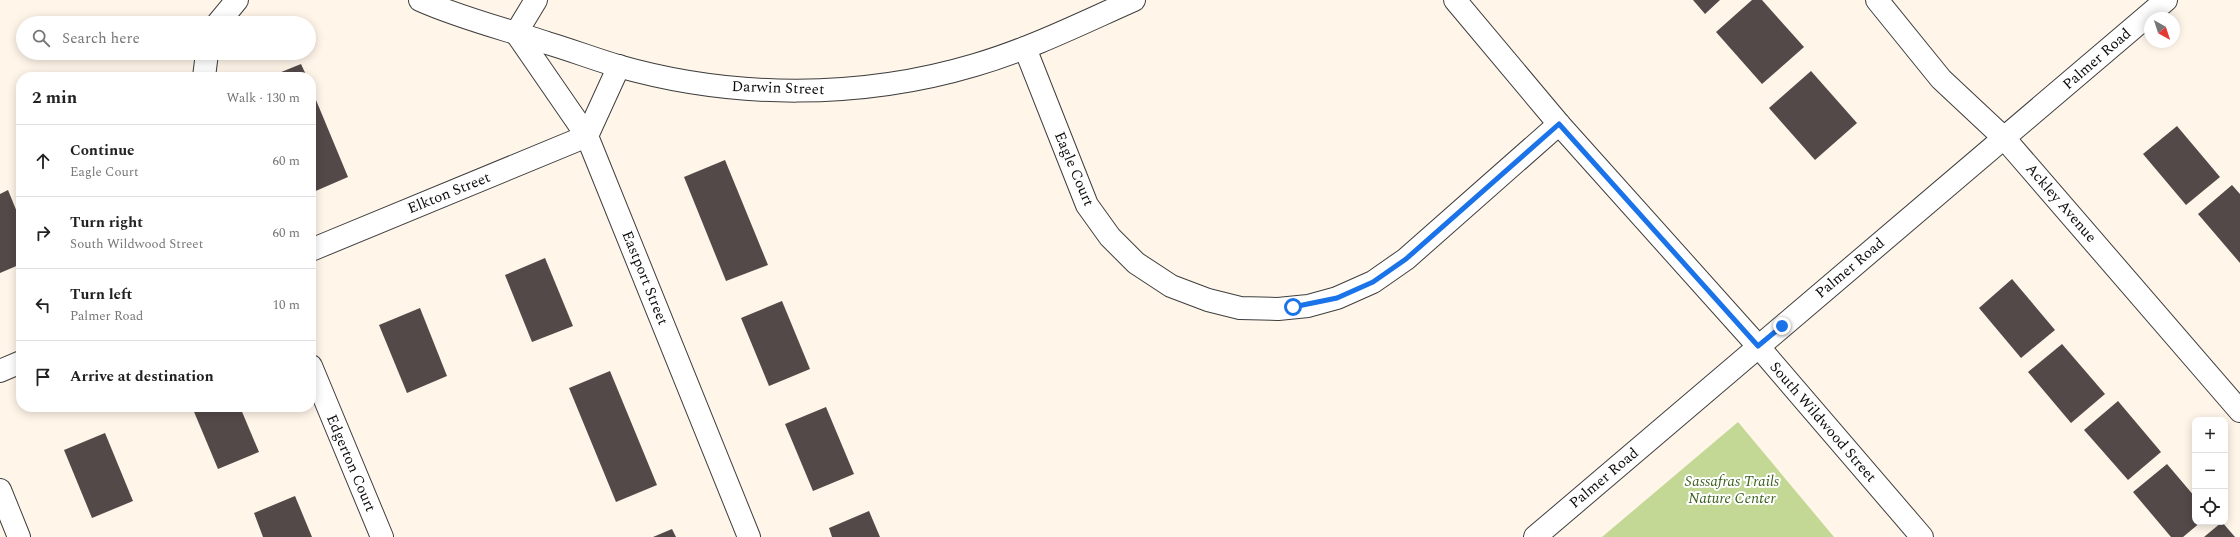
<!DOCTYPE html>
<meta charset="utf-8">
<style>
:root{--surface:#fff;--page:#f6f6f6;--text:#222;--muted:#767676;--line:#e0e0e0}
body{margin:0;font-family:Spectral,serif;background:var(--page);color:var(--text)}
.controls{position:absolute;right:12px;bottom:12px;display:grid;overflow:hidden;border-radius:8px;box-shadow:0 2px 10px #0003}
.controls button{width:36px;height:36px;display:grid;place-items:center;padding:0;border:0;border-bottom:1px solid var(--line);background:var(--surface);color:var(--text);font:20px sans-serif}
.compass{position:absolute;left:2144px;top:12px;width:36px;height:36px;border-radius:50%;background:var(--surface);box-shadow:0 2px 10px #0003;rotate:141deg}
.stop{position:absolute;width:12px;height:12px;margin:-9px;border:3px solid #1a73e8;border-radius:50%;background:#fff}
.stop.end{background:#1a73e8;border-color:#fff;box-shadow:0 1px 4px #0008}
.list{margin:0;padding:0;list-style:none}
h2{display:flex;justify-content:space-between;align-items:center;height:52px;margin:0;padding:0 16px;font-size:17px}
h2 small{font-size:13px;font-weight:400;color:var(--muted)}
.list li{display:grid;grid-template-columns:26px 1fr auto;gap:12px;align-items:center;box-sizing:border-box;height:72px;padding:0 16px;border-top:1px solid var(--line)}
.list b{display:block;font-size:15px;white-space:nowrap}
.list p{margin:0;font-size:13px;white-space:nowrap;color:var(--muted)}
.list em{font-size:13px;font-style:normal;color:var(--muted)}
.icon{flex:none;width:22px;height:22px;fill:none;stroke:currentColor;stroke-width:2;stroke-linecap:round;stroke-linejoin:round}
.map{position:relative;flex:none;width:2240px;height:537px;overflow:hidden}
.search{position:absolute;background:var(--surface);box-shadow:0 2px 10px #0003;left:16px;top:16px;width:300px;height:44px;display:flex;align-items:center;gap:10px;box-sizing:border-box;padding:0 14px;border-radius:22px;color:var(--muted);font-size:15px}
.panel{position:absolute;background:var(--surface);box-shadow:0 2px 10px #0003;left:16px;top:72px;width:300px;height:340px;border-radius:16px}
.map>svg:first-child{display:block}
</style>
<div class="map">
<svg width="2240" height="537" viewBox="0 0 2240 537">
<rect width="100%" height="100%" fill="#fff5e9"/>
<path fill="#c3d894" d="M1738,422L1834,537H1602Z"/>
<g fill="#534948">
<path d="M1693,0H1720L1705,14Z"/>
<path d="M1752,0H1762L1804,47L1762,84L1716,32Z"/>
<path d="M301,64L307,77H269Z"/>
<path d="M1811,71L1857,123L1815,160L1769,108Z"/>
<path d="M311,88L348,177L311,193Z"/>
<path d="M2177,126L2220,177L2186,205L2143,154Z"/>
<path d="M725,160L768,265L726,281L684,177Z"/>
<path d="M2232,185L2240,194V263L2198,214Z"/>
<path d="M8,190L21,222V264L0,273V194Z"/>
<path d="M545,258L573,326L532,342L505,275Z"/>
<path d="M2012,279L2055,330L2021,358L1979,308Z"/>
<path d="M782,301L810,369L769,386L741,318Z"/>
<path d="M420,308L447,376L407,393L379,325Z"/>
<path d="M2062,344L2105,394L2071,423L2028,372Z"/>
<path d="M610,371L657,485L616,502L569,388Z"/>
<path d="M2118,401L2161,452L2128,480L2084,430Z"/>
<path d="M192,407H240L259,452L218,469Z"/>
<path d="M826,407L854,474L813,491L785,424Z"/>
<path d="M105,433L133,501L92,518L64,450Z"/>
<path d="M2167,464L2195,497V522H2201L2183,537H2171L2133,492Z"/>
<path d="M295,496L312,537H263L254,513Z"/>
<path d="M869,511L880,537H832L829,528Z"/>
<path d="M2222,522L2235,537H2204Z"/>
<path d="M672,529L676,537H653Z"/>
</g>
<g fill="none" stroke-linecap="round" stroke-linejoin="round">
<defs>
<g id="minor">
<path d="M420,0C460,18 505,29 547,43C571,50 594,59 618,66C733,99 861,99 975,65C1030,49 1082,23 1134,0"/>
<path d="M536,0L516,33L587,136L749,537"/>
<path d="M1455,0L1559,124L1758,346L1922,537"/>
<path d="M1877,0L1941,79L2004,138L2240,411"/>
<path d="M218,23L237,0"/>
<path d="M1025,48L1087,205L1110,237L1136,263L1171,286L1208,300L1240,308L1278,309L1308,306L1337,298L1373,282L1406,259L1559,124"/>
<path d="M204,77L207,53"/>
<path d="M311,250L587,136L619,66"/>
<path d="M311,366L382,537"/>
<path d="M0,371L21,362"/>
<path d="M0,490L19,537"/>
<path d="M1535,537L2166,0"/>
</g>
</defs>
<use href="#minor" stroke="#3e3e3e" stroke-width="24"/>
<use href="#minor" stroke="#fff" stroke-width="22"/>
</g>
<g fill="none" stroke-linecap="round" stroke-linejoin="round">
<path stroke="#1a73e8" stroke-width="5" d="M1293,307L1337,298L1373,282L1406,259L1559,124L1758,346L1782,326"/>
</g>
<g text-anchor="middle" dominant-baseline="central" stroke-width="4" stroke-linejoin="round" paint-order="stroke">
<g font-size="15" fill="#0b0b0b" stroke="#fff">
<text transform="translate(2097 59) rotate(-41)">Palmer Road</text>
<text transform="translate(778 88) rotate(2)">Darwin Street</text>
<text transform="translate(1074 169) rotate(67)">Eagle Court</text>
<text transform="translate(449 193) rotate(-22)">Elkton Street</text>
<text transform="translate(2061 203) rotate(49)">Ackley Avenue</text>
<text transform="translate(1850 268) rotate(-40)">Palmer Road</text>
<text transform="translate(645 278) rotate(68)">Eastport Street</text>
<text transform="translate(1823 422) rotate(49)">South Wildwood Street</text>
<text transform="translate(351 463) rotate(67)">Edgerton Court</text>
<text transform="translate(1604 478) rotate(-40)">Palmer Road</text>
</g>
<g font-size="15" font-style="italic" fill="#3c611d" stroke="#fff">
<text x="1732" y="481">Sassafras Trails<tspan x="1732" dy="17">Nature Center</tspan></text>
</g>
</g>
</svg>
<div class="controls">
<button>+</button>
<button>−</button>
<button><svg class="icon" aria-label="locate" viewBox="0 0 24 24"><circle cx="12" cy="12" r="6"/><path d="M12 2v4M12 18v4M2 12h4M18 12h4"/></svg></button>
</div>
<svg class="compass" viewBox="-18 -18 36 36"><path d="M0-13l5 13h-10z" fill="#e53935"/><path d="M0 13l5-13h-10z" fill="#767676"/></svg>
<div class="stop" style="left:1293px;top:307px"></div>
<div class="stop end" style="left:1782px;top:326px"></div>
<div class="search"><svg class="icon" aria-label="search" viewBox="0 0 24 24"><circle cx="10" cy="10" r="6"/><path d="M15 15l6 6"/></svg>Search here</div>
<section class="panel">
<h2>2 min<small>Walk · 130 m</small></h2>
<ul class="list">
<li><svg class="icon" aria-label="ahead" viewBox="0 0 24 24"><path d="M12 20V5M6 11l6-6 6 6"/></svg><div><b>Continue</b><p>Eagle Court</p></div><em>60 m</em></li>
<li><svg class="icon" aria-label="right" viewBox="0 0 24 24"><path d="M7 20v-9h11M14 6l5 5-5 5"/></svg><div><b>Turn right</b><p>South Wildwood Street</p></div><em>60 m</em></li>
<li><svg class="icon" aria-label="left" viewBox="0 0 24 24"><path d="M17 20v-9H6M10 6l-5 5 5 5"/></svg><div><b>Turn left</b><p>Palmer Road</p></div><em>10 m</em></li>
<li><svg class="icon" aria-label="arrive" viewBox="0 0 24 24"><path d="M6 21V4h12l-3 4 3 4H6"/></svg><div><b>Arrive at destination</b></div></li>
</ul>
</section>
</div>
